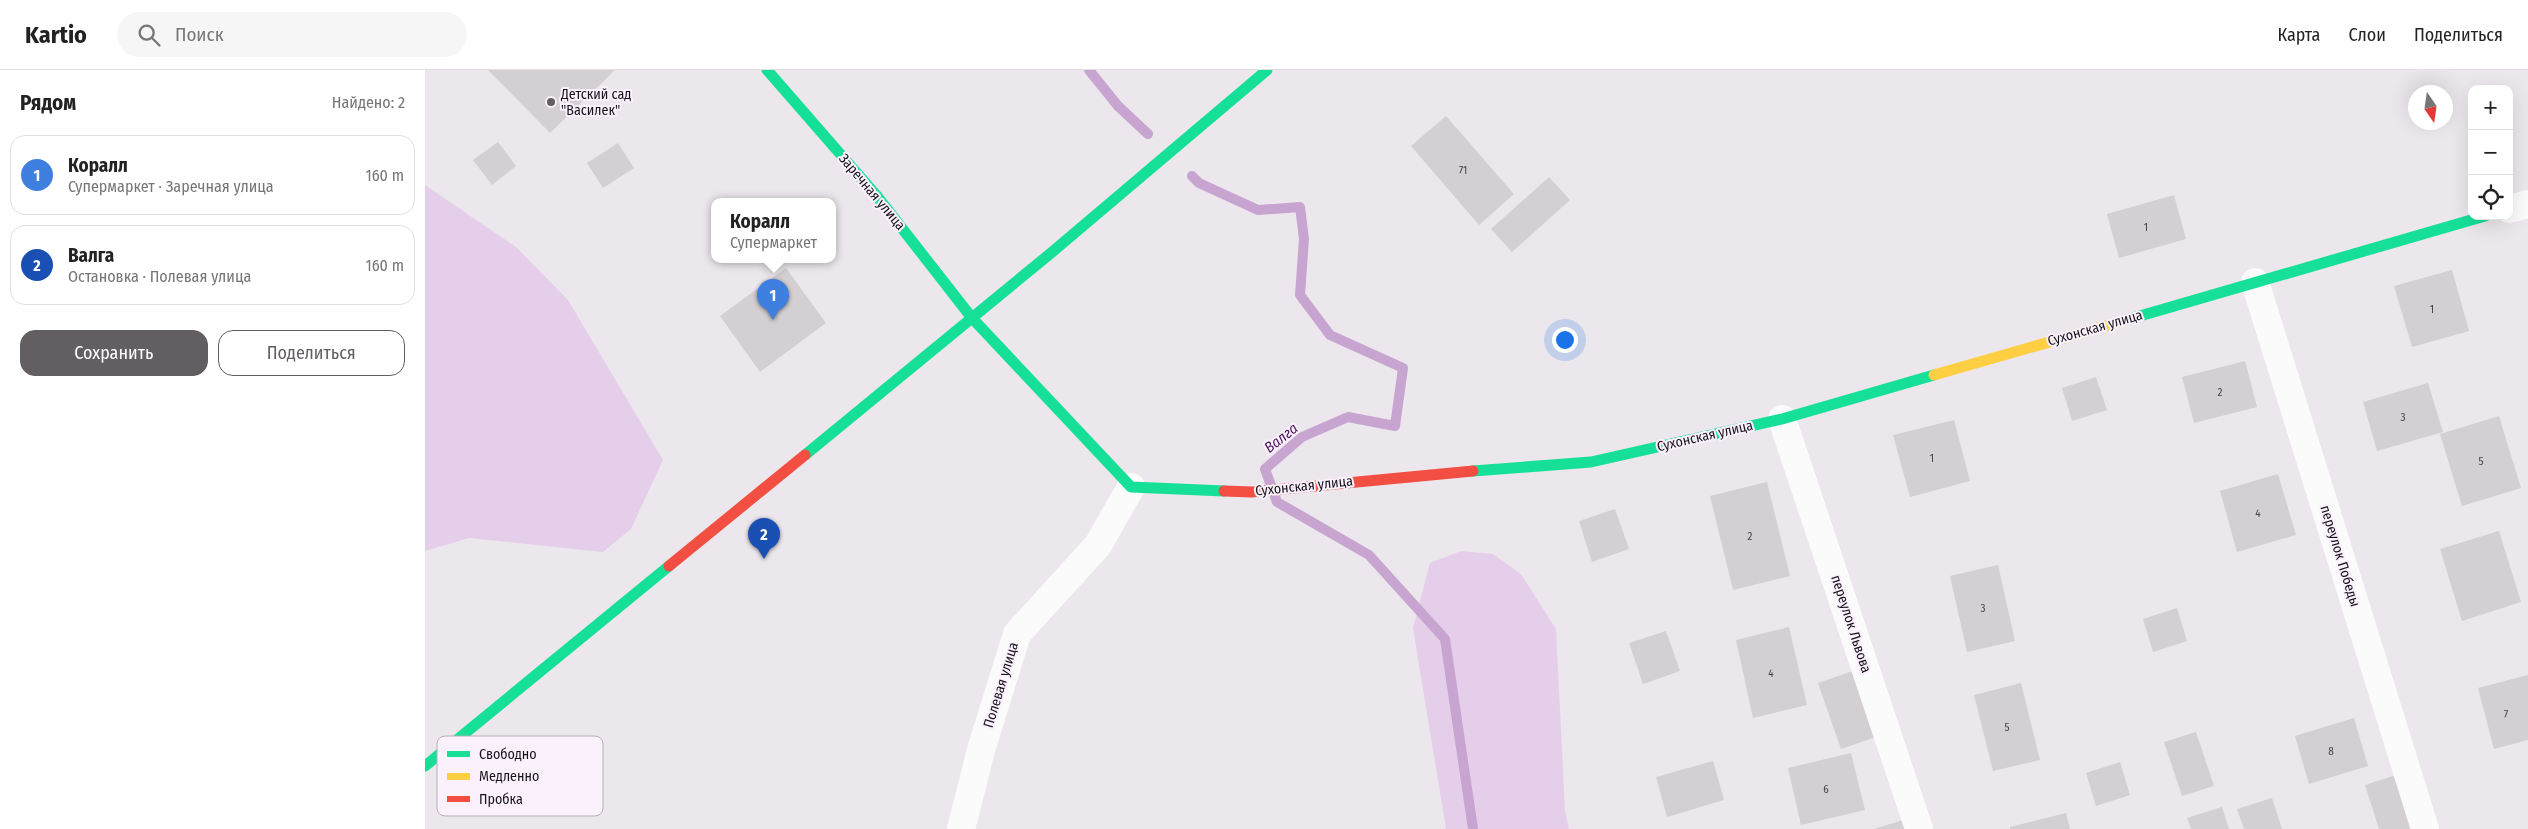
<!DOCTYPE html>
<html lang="ru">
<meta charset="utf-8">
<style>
:root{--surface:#fff;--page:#f6f6f6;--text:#222;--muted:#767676;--line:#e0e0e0;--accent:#625e62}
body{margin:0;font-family:"Fira Sans Condensed",sans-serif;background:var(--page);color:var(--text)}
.controls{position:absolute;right:15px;top:15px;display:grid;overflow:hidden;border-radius:10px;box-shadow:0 5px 20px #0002}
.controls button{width:45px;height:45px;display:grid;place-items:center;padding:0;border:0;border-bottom:1px solid var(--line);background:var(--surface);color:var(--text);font:25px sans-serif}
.compass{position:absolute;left:1983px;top:15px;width:45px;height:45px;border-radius:50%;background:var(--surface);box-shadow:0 5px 20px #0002;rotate:167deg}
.you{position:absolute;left:1139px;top:269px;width:18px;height:18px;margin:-12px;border:4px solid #fff;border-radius:50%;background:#1a73e8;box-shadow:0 0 0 8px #1a73e833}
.badge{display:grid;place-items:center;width:32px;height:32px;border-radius:50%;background:var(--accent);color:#fff;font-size:16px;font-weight:700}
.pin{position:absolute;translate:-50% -41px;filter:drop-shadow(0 1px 2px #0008)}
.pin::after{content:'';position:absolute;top:26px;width:18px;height:15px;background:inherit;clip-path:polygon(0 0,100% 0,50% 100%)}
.popup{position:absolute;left:286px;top:128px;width:125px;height:65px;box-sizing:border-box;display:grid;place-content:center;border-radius:10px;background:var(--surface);filter:drop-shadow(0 1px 4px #0005);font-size:16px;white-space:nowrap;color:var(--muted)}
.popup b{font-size:19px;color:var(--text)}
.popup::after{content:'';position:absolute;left:50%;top:100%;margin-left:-10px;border:10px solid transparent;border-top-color:var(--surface)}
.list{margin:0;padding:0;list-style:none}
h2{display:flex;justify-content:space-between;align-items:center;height:65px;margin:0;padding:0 20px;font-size:21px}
h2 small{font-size:16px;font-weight:400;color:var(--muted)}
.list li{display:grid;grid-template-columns:32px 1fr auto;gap:15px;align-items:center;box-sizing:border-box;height:80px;margin:0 10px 10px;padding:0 10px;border:1px solid var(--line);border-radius:15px}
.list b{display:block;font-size:19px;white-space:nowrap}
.list p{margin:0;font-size:16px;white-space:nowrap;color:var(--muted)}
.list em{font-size:16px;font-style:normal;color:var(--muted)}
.actions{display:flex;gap:10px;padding:15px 20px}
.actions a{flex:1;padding:11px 0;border:1px solid var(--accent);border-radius:15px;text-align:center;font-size:18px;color:var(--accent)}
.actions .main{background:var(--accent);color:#fff}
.icon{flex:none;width:28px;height:28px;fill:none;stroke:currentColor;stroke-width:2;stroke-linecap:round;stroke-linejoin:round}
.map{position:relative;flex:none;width:2103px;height:759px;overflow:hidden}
header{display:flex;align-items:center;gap:30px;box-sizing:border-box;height:70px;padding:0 25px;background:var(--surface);border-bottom:1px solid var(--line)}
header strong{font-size:24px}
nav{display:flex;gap:28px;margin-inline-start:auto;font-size:18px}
.search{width:350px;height:45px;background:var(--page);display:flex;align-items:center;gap:12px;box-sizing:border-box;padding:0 18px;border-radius:28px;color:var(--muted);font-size:19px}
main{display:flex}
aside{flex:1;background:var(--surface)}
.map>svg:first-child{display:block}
</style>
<header>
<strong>Kartio</strong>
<div class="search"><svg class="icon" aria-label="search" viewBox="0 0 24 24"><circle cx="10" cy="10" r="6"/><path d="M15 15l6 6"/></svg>Поиск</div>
<nav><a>Карта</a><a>Слои</a><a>Поделиться</a></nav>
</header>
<main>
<aside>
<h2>Рядом<small>Найдено: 2</small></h2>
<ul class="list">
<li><span class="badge" style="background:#3f7fe0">1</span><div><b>Коралл</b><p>Супермаркет · Заречная улица</p></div><em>160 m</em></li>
<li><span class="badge" style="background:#1a4fb4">2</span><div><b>Валга</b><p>Остановка · Полевая улица</p></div><em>160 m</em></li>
</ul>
<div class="actions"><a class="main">Сохранить</a><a>Поделиться</a></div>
</aside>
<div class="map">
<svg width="2103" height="759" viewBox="0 0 2103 759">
<rect width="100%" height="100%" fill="#ece7ec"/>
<g fill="#e5ceea">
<path d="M0,115L91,177L143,230L238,390L206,459L178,482L44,468L0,481Z"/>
<path d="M1036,481L1068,484L1096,504L1131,559L1140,741L1144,759H1021L988,558L1005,493Z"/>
</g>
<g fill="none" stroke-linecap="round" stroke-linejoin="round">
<g stroke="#c7a5d0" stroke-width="10">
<path d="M664,0L693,36L723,64"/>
<path d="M767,106L774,113L833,140L875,137L879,169L875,225L905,265L978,298L970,356L923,347L877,367L840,399L852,432L944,485L1020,569L1048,759"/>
</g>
</g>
<g fill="#d3cfd3">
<path d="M63,0H190L125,63Z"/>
<path d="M1021,46L1089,124L1054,155L986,76Z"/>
<path d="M73,72L91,96L67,115L48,90Z"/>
<path d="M193,73L209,98L178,118L162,93Z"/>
<path d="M1124,107L1145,130L1087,182L1066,159Z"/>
<path d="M1749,125L1761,169L1694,188L1682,144Z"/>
<path d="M361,198L401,253L335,302L295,246Z"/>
<path d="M2027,200L2044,261L1987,277L1969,216Z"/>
<path d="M1820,291L1832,337L1769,353L1757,307Z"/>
<path d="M1671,307L1682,340L1647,351L1637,318Z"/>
<path d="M2003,313L2018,362L1952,381L1938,332Z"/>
<path d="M2074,346L2096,418L2037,436L2015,364Z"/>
<path d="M1529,350L1545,411L1485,427L1468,365Z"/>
<path d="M1853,404L1871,465L1812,482L1795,421Z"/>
<path d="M1342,412L1365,506L1308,520L1285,426Z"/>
<path d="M1190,439L1204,479L1167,492L1154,451Z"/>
<path d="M2074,461L2096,532L2037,551L2015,479Z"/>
<path d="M1573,495L1590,571L1542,582L1525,506Z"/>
<path d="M1752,538L1762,571L1728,582L1718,549Z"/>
<path d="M1364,557L1382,635L1328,648L1311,570Z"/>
<path d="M1241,561L1255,601L1218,614L1204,573Z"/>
<path d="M1428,601L1451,667L1416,679L1393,613Z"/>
<path d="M2103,605V670L2069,679L2053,618Z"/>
<path d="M1596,613L1615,690L1568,701L1549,625Z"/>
<path d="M1929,648L1943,696L1884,714L1870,666Z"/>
<path d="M1771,662L1789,716L1757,726L1739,672Z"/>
<path d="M1426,683L1440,740L1376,755L1363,698Z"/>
<path d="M1288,691L1299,730L1242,747L1231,707Z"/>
<path d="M1695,692L1705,725L1671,736L1661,703Z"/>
<path d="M1971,705L1989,759H1954L1940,715Z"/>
<path d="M1847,728L1857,759H1819L1812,739Z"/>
<path d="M1797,737L1804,759H1766L1762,748Z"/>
<path d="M1641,743L1645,759H1585V757Z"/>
<path d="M1478,750L1480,759H1449Z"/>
</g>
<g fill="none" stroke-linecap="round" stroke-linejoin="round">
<g stroke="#fcfbfc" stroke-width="28">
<path d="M2084,139L2103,134"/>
<path d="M1830,212L2000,759"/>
<path d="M1357,349L1494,759"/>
<path d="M536,759L556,680L592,564L673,475L706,417"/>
</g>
<g stroke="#16e098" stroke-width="11">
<path d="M342,0L451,125L547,248L706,417L799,421"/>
<path d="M1701,250L2060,146"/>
<path d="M380,385L626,183L842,0"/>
<path d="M1048,401L1166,392L1357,349L1509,305"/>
<path d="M0,696L244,496"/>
</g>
<path stroke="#ffcf43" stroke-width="11" d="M1509,305L1701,250"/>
<g stroke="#f24e42" stroke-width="11">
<path d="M799,421L827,422L1048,401"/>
<path d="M244,496L380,385"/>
</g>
</g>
<circle fill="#625e62" stroke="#faf1fd" stroke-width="2" cx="126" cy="32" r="5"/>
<g text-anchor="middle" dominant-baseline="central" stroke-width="4" stroke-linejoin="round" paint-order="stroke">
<g font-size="11" fill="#484549">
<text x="1038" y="100">71</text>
<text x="1721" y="157">1</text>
<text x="2007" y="239">1</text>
<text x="1795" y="322">2</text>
<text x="1978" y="347">3</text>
<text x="1507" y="388">1</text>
<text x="2056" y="391">5</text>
<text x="1833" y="443">4</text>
<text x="1325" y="466">2</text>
<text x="1558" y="538">3</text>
<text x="1346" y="603">4</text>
<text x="2081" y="644">7</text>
<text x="1582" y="657">5</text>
<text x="1906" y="681">8</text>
<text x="1401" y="719">6</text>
</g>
<g font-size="14" fill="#171418" stroke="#faf1fd" text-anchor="start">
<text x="136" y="24">Детский сад<tspan x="136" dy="16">"Василек"</tspan></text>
</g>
<g font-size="14" fill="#171418" stroke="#faf1fd">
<text transform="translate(447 122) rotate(50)">Заречная улица</text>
<text transform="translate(1670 258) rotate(-16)">Сухонская улица</text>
<text transform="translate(1280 366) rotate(-13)">Сухонская улица</text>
<text transform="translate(879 416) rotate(-6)">Сухонская улица</text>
<text transform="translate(1915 486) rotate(73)">переулок Победы</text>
<text transform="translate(1426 554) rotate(72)">переулок Львова</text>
<text transform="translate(576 615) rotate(-73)">Полевая улица</text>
</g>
<g font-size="15" font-style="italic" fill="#4c135b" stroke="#faf1fd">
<text transform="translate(856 368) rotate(-38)">Валга</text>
</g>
</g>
<rect x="12" y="666" width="166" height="80" rx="8" fill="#faf1fd" stroke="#b6afb8" stroke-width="1"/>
<rect x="22" y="681" width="23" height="6" fill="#16e098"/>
<rect x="22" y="703" width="23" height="7" fill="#ffcf43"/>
<rect x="22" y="726" width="23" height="6" fill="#f24e42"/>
<g font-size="14" fill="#171418">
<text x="54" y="689">Свободно</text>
<text x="54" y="711">Медленно</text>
<text x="54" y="734">Пробка</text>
</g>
</svg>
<div class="controls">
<button>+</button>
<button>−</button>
<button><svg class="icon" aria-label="locate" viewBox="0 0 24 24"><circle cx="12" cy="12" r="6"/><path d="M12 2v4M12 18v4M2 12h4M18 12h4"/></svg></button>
</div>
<svg class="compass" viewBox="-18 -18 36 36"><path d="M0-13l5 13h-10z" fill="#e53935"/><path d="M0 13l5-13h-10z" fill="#767676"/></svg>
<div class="you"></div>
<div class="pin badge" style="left:348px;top:250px;background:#3f7fe0">1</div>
<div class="popup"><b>Коралл</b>Супермаркет</div>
<div class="pin badge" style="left:339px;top:489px;background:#1a4fb4">2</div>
</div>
</main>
